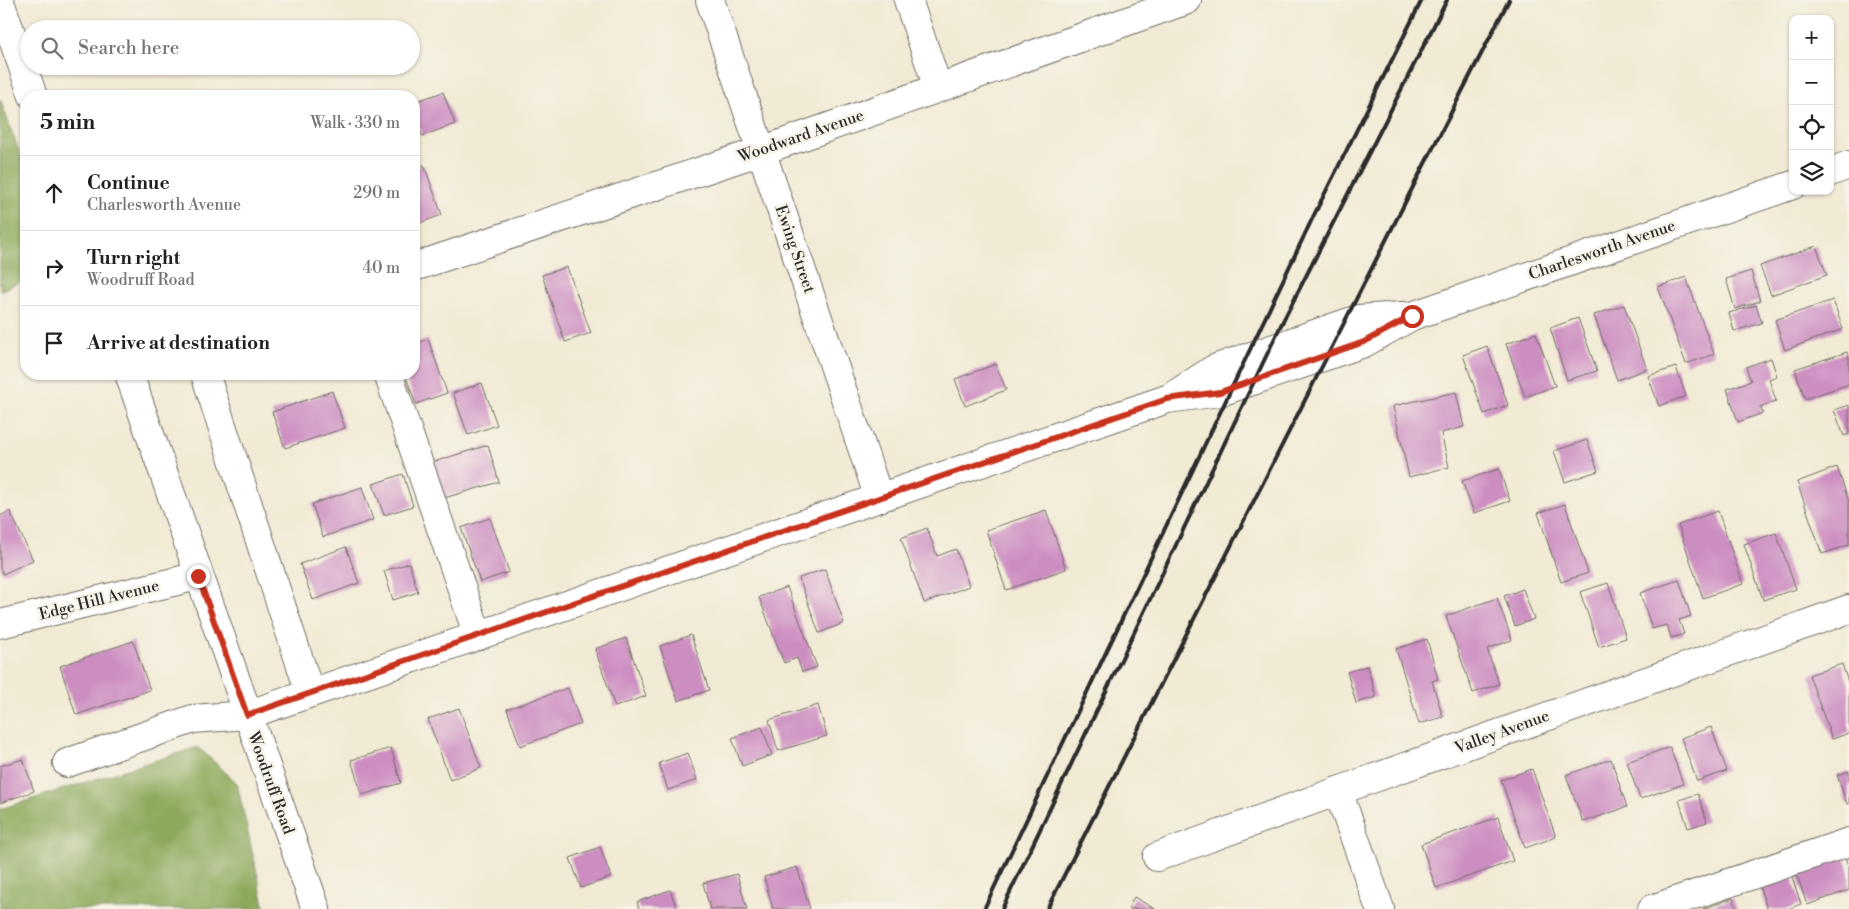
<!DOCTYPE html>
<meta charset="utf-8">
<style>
:root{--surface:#fff;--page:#f2f2f2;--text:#202124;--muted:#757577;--line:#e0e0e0}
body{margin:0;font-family:"Libre Bodoni",serif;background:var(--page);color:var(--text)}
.controls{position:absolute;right:15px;top:15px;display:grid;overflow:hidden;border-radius:10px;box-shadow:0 1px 4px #0004}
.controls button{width:45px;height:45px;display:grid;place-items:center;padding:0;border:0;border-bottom:1px solid var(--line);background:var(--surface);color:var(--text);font:25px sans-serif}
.stop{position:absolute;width:15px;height:15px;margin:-11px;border:4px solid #c8321e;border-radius:50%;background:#fff}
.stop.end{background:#c8321e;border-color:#fff;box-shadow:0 1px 5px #0008}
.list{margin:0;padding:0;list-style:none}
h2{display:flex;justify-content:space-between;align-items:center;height:65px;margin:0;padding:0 20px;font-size:21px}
h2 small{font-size:16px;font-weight:400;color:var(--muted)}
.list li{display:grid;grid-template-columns:32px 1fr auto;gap:15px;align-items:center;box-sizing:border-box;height:75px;padding:0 20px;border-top:1px solid var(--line)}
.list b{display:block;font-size:19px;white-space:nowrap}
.list p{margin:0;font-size:16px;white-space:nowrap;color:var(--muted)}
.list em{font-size:16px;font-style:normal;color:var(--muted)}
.icon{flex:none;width:28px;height:28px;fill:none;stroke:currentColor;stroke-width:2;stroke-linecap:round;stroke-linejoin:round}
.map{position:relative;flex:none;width:1849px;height:909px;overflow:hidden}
.search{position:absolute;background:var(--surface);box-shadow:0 1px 4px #0004;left:20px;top:20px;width:400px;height:55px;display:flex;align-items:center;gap:12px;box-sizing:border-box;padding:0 18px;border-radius:28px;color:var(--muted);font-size:19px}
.panel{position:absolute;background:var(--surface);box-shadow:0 1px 4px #0004;left:20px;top:90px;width:400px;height:290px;border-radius:20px}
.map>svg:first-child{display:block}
</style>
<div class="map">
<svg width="1849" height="909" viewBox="0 0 1849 909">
<rect width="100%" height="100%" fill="#f7f3e8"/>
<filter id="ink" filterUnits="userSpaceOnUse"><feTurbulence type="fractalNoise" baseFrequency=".02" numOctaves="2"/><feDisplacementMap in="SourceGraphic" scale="10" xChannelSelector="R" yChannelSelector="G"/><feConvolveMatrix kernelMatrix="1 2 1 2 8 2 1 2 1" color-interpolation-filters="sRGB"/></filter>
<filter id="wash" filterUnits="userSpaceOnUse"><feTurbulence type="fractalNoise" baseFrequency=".0096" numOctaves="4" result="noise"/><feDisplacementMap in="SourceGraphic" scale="20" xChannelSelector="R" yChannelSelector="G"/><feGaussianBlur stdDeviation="1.12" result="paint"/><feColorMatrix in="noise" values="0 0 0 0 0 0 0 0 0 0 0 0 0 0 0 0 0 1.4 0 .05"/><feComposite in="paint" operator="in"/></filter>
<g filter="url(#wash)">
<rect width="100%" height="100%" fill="#f1ead4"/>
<g fill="#8ca95b" stroke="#5c6a43">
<path d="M0,99L26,170V279L0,291Z"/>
<path d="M198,747L237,783L265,909H0V809Z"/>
</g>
<g id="blocks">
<g fill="#cc8dc1">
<path d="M443,92L455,124L422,136L414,112V102Z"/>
<path d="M424,165L442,215L414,225V168Z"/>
<path d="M1816,246L1827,275L1771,295L1760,266Z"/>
<path d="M567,267L591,333L565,342L542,275Z"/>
<path d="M1751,271L1760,301L1735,309L1726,279Z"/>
<path d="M1686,277L1714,354L1686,364L1658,287Z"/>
<path d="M1833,300L1843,329L1785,350L1775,320Z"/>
<path d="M1624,305L1647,369L1617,380L1594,315Z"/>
<path d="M1756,305L1762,323L1734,331L1729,313Z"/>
<path d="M1578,318L1597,371L1567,380L1550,328Z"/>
<path d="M1536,333L1555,386L1525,397L1506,344Z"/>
<path d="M428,339L447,393L416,404L405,374H414V344Z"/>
<path d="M1487,346L1508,405L1484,414L1463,355Z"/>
<path d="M1847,352L1849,358V384L1805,399L1795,369Z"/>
<path d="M1771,358L1777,376L1769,379L1776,401L1760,407L1763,413L1738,422L1727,389L1751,381L1746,367Z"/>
<path d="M996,364L1006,390L965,406L955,379Z"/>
<path d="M1676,367L1686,396L1659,406L1648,376Z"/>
<path d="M482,383L497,425L468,435L453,393Z"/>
<path d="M332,391L345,428L285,448L272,412Z"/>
<path d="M1456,392L1464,427L1441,433L1449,467L1409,477L1393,406Z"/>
<path d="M1849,405V434L1844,436L1834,410Z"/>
<path d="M1587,440L1598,471L1565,482L1554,451Z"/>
<path d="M488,445L499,482L441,499L430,463Z"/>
<path d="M1837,467L1849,502V545L1822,554L1797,482Z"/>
<path d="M1499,469L1510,501L1474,513L1462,481Z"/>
<path d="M403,474L413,506L384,515L373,484Z"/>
<path d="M362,487L373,520L323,537L312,504Z"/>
<path d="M1565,504L1588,573L1561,582L1538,513Z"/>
<path d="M1046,510L1066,569L1006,590L986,530Z"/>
<path d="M10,511L33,560L3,574L0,568V516Z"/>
<path d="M1718,511L1743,584L1703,598L1678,525Z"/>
<path d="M490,518L509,572L480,582L461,528Z"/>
<path d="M927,528L937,556L956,549L969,586L924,603L901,538Z"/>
<path d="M1776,533L1796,589L1763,600L1744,544Z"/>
<path d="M346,547L359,583L313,600L300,564Z"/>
<path d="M409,563L418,592L393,600L384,571Z"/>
<path d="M825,569L844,623L819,633L799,578Z"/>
<path d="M1679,580L1691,616L1679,620L1684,634L1671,638L1667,625L1652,629L1640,593Z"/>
<path d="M1608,583L1626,638L1599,647L1580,592Z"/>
<path d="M787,587L817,667L802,672L797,658L784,663L759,597Z"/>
<path d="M1523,589L1534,619L1515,626L1504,596Z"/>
<path d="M1497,598L1512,640L1487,649L1499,684L1473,693L1446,616Z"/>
<path d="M691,635L709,690L678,701L660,646Z"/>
<path d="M626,638L646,696L615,707L595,649Z"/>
<path d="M1427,639L1438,679L1432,681L1443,717L1419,724L1396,649Z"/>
<path d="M133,641L150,690L76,715L60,666Z"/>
<path d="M1842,664L1849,685V733L1832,739L1809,675Z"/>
<path d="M1367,666L1376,697L1356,703L1347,672Z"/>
<path d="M568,688L581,724L520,746L507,709Z"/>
<path d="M818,705L827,736L778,751L769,720Z"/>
<path d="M459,708L481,768L450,780L428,719Z"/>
<path d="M762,727L772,755L742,766L732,738Z"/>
<path d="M1711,727L1727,771L1697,781L1681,738Z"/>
<path d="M1670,747L1683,784L1640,799L1627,762Z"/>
<path d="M391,748L401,783L362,795L351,760Z"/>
<path d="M688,753L697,780L668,790L659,763Z"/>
<path d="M23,759L34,791L0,803V766Z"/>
<path d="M1611,759L1627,807L1583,822L1566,775Z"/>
<path d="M1532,769L1556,837L1525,848L1501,780Z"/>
<path d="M1849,771V804H1847L1837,775Z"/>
<path d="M1698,794L1707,822L1688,828L1679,800Z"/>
<path d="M1498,817L1513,861L1436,888L1421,844Z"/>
<path d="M600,847L611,877L581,888L570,858Z"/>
<path d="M1844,855L1849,868V890L1807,905L1796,872Z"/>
<path d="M797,867L810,909H773L764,877Z"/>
<path d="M737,874L747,909H710L703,883Z"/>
<path d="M1791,874L1801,904L1788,909H1767L1759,885Z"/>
<path d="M670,890L677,909H639L637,902Z"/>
<path d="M1134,897L1155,909H1128Z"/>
<path d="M1733,898L1737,909H1703Z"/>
</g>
</g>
</g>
<g filter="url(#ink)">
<use href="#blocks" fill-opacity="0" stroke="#706e66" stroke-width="1"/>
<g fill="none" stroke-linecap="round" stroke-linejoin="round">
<defs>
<g id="minor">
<path d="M710,0L879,498"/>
<path d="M908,0L938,88"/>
<path d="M0,2L33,96"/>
<path d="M1830,172L1849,165"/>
<path d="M414,267L761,151L1187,0"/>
<path d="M129,374L316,909"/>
<path d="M205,374L310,693"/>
<path d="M388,374L478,636"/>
<path d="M1173,396L1214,369L1358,319L1403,316"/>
<path d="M0,624L198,576"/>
<path d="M67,763L193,719L247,715L1167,399L1220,392L1364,343L1412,316L1793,185"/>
<path d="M1338,791L1380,909"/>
<path d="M1157,857L1338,791L1849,609"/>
<path d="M1652,909L1849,842"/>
</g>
</defs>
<use href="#minor" stroke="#706e66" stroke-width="30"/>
<use href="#minor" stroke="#fff" stroke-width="28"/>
<g stroke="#2b2b2b" stroke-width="4">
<path d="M984,909L1314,215L1422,0"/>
<path d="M1002,909L1281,325L1447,0"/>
<path d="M1047,909L1418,177L1509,0"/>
</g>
</g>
</g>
<g fill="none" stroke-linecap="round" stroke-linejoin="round" filter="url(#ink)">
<path stroke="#c8321e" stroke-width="6" d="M198,576L247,715L1167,399L1220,392L1364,342L1412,316"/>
</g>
<g text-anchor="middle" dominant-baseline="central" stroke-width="5" stroke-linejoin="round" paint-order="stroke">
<g font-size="16" fill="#2b2b2b" stroke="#f7f3e8">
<text transform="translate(801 136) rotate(-19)">Woodward Avenue</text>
<text transform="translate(795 249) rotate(71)">Ewing Street</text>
<text transform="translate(1602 250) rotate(-19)">Charlesworth Avenue</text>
<text transform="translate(99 600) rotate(-14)">Edge Hill Avenue</text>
<text transform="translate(1502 732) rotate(-20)">Valley Avenue</text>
<text transform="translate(271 783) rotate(70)">Woodruff Road</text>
</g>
</g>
</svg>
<div class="controls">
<button>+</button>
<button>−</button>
<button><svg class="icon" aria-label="locate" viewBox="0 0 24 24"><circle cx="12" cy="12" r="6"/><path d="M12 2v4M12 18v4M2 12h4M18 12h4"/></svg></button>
<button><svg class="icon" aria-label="layers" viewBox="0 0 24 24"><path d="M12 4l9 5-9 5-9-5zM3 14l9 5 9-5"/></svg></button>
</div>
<div class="stop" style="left:1412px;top:316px"></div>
<div class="stop end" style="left:198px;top:576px"></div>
<div class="search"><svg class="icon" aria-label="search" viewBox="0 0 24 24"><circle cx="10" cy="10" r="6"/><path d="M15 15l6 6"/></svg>Search here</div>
<section class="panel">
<h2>5 min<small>Walk · 330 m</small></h2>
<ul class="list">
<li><svg class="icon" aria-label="ahead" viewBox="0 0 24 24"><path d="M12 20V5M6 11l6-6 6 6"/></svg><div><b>Continue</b><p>Charlesworth Avenue</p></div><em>290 m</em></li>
<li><svg class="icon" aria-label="right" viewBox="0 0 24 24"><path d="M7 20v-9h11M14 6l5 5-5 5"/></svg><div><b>Turn right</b><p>Woodruff Road</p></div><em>40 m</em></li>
<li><svg class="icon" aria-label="arrive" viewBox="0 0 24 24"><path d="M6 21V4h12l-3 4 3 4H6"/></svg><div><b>Arrive at destination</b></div></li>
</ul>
</section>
</div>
